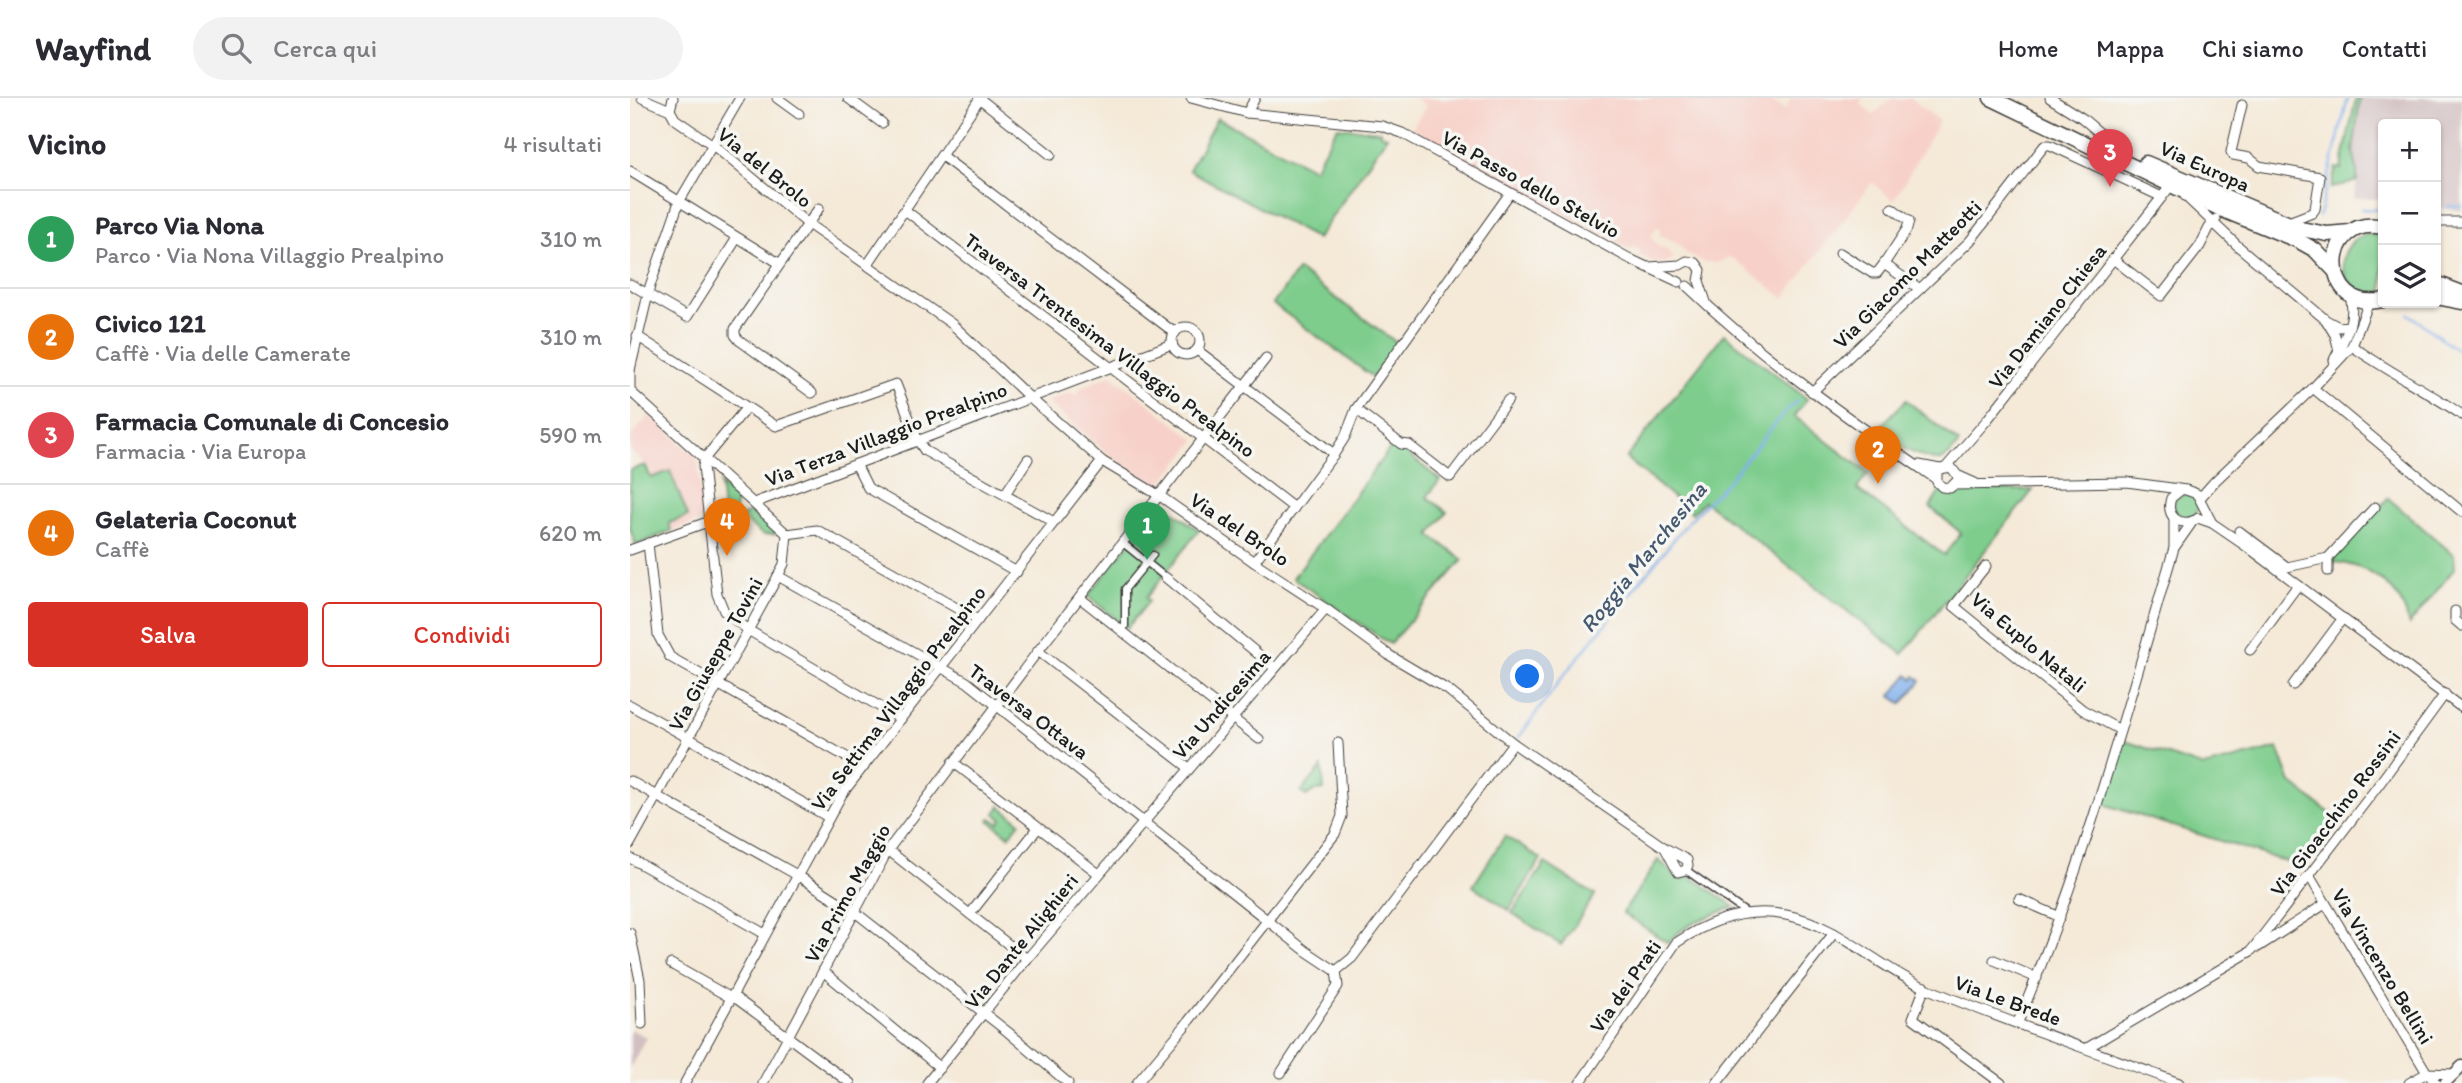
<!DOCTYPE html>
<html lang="it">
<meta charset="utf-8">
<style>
:root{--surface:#fff;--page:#f2f2f3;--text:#2b2b33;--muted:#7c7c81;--line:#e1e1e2;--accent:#d93025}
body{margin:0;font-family:Itim,sans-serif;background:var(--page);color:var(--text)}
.controls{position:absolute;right:21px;top:21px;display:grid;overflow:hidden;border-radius:7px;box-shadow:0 2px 5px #0004}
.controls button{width:63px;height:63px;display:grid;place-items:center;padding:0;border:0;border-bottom:2px solid var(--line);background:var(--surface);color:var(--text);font:35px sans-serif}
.you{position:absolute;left:898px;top:579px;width:24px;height:24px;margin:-18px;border:5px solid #fff;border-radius:50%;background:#1a73e8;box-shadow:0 0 0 10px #1a73e833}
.badge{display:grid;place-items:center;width:46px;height:46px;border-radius:50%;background:var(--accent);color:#fff;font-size:23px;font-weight:700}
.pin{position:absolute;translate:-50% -58px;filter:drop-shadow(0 2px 4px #0008)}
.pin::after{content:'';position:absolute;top:37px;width:24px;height:21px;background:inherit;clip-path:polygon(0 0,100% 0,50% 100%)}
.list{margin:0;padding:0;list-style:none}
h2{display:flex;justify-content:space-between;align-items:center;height:91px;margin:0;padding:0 28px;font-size:30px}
h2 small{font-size:23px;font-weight:400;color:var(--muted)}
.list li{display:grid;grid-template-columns:46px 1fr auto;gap:21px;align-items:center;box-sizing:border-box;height:98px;padding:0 28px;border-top:2px solid var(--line)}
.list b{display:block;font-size:26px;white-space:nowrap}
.list p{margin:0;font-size:23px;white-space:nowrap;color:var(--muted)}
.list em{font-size:23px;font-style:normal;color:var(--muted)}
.actions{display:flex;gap:14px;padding:21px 28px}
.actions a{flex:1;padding:16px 0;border:2px solid var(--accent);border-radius:7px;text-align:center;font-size:24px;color:var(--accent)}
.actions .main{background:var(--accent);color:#fff}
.icon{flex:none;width:38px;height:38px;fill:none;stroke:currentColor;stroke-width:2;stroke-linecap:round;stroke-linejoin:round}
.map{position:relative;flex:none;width:1832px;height:985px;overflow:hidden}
header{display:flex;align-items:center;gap:42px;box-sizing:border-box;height:98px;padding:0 35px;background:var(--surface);border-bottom:2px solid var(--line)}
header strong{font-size:33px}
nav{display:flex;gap:38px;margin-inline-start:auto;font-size:24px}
.search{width:490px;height:63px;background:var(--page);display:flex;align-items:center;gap:18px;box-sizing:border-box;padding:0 24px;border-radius:38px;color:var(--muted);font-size:26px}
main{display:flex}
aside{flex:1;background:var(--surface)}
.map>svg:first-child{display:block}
</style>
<header>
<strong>Wayfind</strong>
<div class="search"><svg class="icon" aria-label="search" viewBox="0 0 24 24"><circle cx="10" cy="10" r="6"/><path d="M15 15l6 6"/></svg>Cerca qui</div>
<nav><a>Home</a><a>Mappa</a><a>Chi siamo</a><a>Contatti</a></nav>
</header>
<main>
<aside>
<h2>Vicino<small>4 risultati</small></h2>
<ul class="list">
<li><span class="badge" style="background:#2e9e5b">1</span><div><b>Parco Via Nona</b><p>Parco · Via Nona Villaggio Prealpino</p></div><em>310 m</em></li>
<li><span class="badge" style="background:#e8710a">2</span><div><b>Civico 121</b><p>Caffè · Via delle Camerate</p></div><em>310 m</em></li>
<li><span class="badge" style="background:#e0444e">3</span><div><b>Farmacia Comunale di Concesio</b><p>Farmacia · Via Europa</p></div><em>590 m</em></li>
<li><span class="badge" style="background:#e8710a">4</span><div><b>Gelateria Coconut</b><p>Caffè</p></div><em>620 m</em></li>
</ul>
<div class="actions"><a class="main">Salva</a><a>Condividi</a></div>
</aside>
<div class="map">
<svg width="1832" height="985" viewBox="0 0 1832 985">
<rect width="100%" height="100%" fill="#f6f6f2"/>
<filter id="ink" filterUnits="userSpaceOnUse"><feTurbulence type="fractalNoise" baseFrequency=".0143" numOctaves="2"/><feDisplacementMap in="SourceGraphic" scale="14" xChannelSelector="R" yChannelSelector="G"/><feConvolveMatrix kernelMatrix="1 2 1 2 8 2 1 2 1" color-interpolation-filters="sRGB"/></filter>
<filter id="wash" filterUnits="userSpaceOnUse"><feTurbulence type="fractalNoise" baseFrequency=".00686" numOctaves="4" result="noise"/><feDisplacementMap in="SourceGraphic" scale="28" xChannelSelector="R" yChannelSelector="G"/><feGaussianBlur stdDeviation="1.57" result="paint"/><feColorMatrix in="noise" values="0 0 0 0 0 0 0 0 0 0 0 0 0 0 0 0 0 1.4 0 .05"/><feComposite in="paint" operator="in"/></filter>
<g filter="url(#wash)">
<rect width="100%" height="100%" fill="#f5e9d7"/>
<g fill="#f7d1c9">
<path d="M785,0H1136L1156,12L1160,0H1232L1230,5L1243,17L1262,0H1281L1309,23L1264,103L1242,85L1154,200L1104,161L1099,159L1087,165L1074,164L1059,157L1048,146L1030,137V130L1027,128L1021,139L1028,148L1040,154L1043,161L1035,165H1025L1009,157L1011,153L1003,149L1001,152L780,33L796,8Z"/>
<path d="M481,277L566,342L529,388L483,360L417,304L439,295L447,298L450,290Z"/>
<path d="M19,317L66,359L68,366L73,422L41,433L19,375H26L0,353V340Z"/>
</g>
<g fill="#d2bfc1">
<path d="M1730,0H1832V113L1806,109V26H1753V101L1724,100L1728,78L1723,53Z"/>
<path d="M0,931L16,939L0,970Z"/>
</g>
<g fill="#7ecd8d" stroke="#4d7454" stroke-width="2">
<path d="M1726,0H1730L1723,53L1727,71V83L1701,90L1706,70L1711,71Z"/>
<path d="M587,20L684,71L707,29L750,33V36L757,38L687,141L559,72Z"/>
<path d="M1736,136L1753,138V194C1712,204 1696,151 1736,136Z"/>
<path d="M668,172L767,245L743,279L643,206Z"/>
<path d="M1094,236L1177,301L1164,318L1238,375L1227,391L1314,457L1331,435L1300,409L1311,392H1403L1273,556L1074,403L1062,415L996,360Z"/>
<path d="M1276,302L1329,345C1325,351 1320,358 1313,361C1299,368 1259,341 1245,334Z"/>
<path d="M764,345L810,382L797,399L817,414L800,437L833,462L760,546L663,480Z"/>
<path d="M15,367L21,380L40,373L58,418L39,425L41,433L6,447L0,431V372Z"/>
<path d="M90,386L107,403L102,425L87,433L85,416L93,413Z"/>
<circle cx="1556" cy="408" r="12"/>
<path d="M1758,400L1824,457L1825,470L1779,527C1772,489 1738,466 1701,464Z"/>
<path d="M531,405L569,432L516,500L519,503L497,530L458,498Z"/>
<path d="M121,414L130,424L136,419L142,425L147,436L133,437L110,419Z"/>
<path d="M1492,642L1574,669L1648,650L1661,685L1705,719L1681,751L1676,770L1473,706Z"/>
<path d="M692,669L694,692L684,693L676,698L671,694Z"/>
<path d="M370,708L390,724L379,738L359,722L361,720L369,725L372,721L365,715Z"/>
<path d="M875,738L911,761L879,812L843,788Z"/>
<path d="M1028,762C1038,769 1041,777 1052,782L1058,777L1105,809C1081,817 1054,825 1038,845L993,815Z"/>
<path d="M915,765L965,797L931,847L882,815Z"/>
</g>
<path fill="#82b1ec" stroke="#4f6684" stroke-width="2" d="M1278,577L1283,581L1285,578L1291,583L1272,606L1261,597Z"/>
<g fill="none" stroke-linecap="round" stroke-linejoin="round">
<g stroke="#82b1ec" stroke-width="2.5">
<path d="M1817,109L1832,108"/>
<path d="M1731,111L1753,112"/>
<path d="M1689,118L1718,0"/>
<path d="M1779,216L1832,256"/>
<path d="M889,639L931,581L1058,424L1097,384L1154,315L1167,303"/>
</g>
</g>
</g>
<g filter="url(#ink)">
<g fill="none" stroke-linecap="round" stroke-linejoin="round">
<defs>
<g id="pedestrian">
<path d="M493,445L535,479"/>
<path d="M495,528V491L523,457"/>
<path d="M1056,772L1118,816"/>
</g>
<g id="minor">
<path d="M12,0L40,12"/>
<path d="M43,0L40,12L45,21L83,47L178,126L322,226L400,300L472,363L530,398L624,464L696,511L759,557L818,592L883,645L1035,750L1057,762L1058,767L1056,772L1048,774L1035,750"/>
<path d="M147,0L169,16"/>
<path d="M218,0L252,25"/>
<path d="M349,0L421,57"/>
<path d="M561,0L617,15L752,28L772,35L1002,162L1049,184"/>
<path d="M1420,0L1452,20L1491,53"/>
<path d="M1612,7L1601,54L1603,57L1619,60L1629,68L1690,79L1685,111L1682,115L1656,125"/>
<path d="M617,15L625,0"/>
<path d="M312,58L545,235"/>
<path d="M0,73L149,165"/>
<path d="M1555,98L1609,149L1696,222L1709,229L1719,228"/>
<path d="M275,112L664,410"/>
<path d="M1806,124H1832"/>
<path d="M1210,155L1242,175H1247L1254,166L1290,191"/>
<path d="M1483,161L1531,198L1570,148L1579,130L1586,121"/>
<path d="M238,166L350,0"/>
<path d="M1254,166L1277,131L1279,123L1262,110"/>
<path d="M1019,169L1050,167L1057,163L1066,165L1071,172L1069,183L1076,204"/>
<path d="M0,186L57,219L107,140"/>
<path d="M1057,188C1133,261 1220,322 1306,381"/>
<path d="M1697,224L1705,237L1709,253"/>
<circle cx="556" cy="243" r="14"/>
<path d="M7,238L146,328L266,286L288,343L295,353L424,424"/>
<path d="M1722,248C1757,273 1796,292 1832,317"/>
<path d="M567,252L704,356"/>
<path d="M1704,262C1714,242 1728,219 1719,196"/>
<path d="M0,272L20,188L49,104L110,0"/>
<path d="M1683,290L1832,414"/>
<path d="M1182,294L1340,143L1415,47H1420L1532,99L1541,87"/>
<path d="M182,295L109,242L105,237V231L189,110"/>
<path d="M117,309L75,360L73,368L87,496L94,513L118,532L271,621"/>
<path d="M726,311L771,346L779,347L820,379L878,302"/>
<path d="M226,366L238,390L387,474"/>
<path d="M1289,367L1310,371L1321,369L1327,377L1345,385"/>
<path d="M1317,368L1357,322L1532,99"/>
<path d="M1307,375V384L1312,389L1320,390L1327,383"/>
<path d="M1324,387L1497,384L1556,392L1567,396L1582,425"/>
<path d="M1551,392L1541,400C1535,418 1549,429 1565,422"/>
<path d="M375,396L398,361"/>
<path d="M1570,400L1585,383L1683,290L1722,248L1739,204"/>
<path d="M124,405L542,246"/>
<path d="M1568,420L1582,425L1623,453L1832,610"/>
<path d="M1544,421V448"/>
<path d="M1609,433L1657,469L1698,460L1745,409"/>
<path d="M157,436L187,432L348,522"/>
<path d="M18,445L28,537L40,559L234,669"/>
<path d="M0,452L80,423"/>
<path d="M624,464L704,356L715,339L726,311L880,95"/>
<path d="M1356,468L1324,508L1453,612L1490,632"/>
<path d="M1698,473V460"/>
<path d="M148,478L337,584L676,853L706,873L722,860L883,645"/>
<path d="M535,479L645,570"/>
<path d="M450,500L629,641"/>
<path d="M1825,513V522L1832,528"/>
<path d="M1620,552L1668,487"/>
<path d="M408,553L559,670"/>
<path d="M1663,587L1713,520"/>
<path d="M0,607L198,719"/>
<path d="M323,664L469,776"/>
<path d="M0,683L167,777L225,814L378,934L438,985"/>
<path d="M0,746L148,478L154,466L157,436L0,293V271"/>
<path d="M258,752L397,861"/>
<path d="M0,760L135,836"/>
<path d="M1680,779L1797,975L1806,985"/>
<path d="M1389,801L1430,819"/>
<path d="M340,816L408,730"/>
<path d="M0,835L10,882L12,926"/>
<path d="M1628,849L1695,806"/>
<path d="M1364,862L1407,880"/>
<path d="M41,866L101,900L107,901L220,985"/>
<path d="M193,873L310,970"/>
<path d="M1295,889L1283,920L1371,985"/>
<path d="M1388,924C1453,771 1497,610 1544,450L1563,423"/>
<path d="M1457,950L1621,853L1747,689L1815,596"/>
<path d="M651,975L708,888L706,873"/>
<path d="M1797,975L1824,976"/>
<path d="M55,985L212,696L472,363"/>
<path d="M133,985L258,752L408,553L636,260"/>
<path d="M297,985L397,861L696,511"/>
<path d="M507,985L554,929L705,736L712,718L708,645"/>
<path d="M950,985L1046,845C1078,823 1116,809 1156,817C1209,827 1247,869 1296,890C1379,925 1465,953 1549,985"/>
<path d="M1087,985L1204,835"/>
<path d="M1779,985L1797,975"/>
</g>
<path id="tertiary" d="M1815,985L1832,968"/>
<g id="primary">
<path d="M1361,0L1593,112L1667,142L1685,152L1705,173"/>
<path d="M1516,65L1671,131L1697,136L1721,134"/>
<path d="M1753,129C1690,115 1689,216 1753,202"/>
<path d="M1806,185L1832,195"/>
<path d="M1806,199L1832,204"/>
</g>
</defs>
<use href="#pedestrian" stroke="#3d3b38" stroke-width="9"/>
<use href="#minor" stroke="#3d3b38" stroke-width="11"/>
<use href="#tertiary" stroke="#3d3b38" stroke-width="13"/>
<use href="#primary" stroke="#3d3b38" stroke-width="17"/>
<use href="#pedestrian" stroke="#fff" stroke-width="6"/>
<use href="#minor" stroke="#fff" stroke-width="9"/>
<use href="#tertiary" stroke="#fff" stroke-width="10"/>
<use href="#primary" stroke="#fff" stroke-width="14"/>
</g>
</g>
<g text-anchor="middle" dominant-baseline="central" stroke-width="7" stroke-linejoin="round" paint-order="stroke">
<g font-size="21" fill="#1c1c1c" stroke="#f6f6f2">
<text transform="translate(1575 68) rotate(24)">Via Europa</text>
<text transform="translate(135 69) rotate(39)">Via del Brolo</text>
<text transform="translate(901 86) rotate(29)">Via Passo dello Stelvio</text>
<text transform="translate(1277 176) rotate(-45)">Via Giacomo Matteotti</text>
<text transform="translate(1417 218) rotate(-52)">Via Damiano Chiesa</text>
<text transform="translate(480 247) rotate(37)">Traversa Trentesima Villaggio Prealpino</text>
<text transform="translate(256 336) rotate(-21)">Via Terza Villaggio Prealpino</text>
<text transform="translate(610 431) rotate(34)">Via del Brolo</text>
<text transform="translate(1399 544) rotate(40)">Via Euplo Natali</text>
<text transform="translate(85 556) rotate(-61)">Via Giuseppe Tovini</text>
<text transform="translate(268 600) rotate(-53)">Via Settima Villaggio Prealpino</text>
<text transform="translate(591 606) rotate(-49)">Via Undicesima</text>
<text transform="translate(399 613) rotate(37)">Traversa Ottava</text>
<text transform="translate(1705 715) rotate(-53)">Via Gioacchino Rossini</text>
<text transform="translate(217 795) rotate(-61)">Via Primo Maggio</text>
<text transform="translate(391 843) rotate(-51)">Via Dante Alighieri</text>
<text transform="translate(1753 868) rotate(59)">Via Vincenzo Bellini</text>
<text transform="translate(995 888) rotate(-55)">Via dei Prati</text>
<text transform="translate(1378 902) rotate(20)">Via Le Brede</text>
</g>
<g font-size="23" font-style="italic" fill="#45586f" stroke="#f6f6f2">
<text transform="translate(1013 459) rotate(-51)">Roggia Marchesina</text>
</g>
</g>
</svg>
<div class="controls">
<button>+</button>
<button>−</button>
<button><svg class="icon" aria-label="layers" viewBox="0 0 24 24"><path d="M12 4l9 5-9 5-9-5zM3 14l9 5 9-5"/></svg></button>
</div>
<div class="you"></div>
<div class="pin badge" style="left:517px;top:462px;background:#2e9e5b">1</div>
<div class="pin badge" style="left:1248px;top:386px;background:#e8710a">2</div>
<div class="pin badge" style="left:1480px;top:89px;background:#e0444e">3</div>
<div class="pin badge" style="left:97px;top:458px;background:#e8710a">4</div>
</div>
</main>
